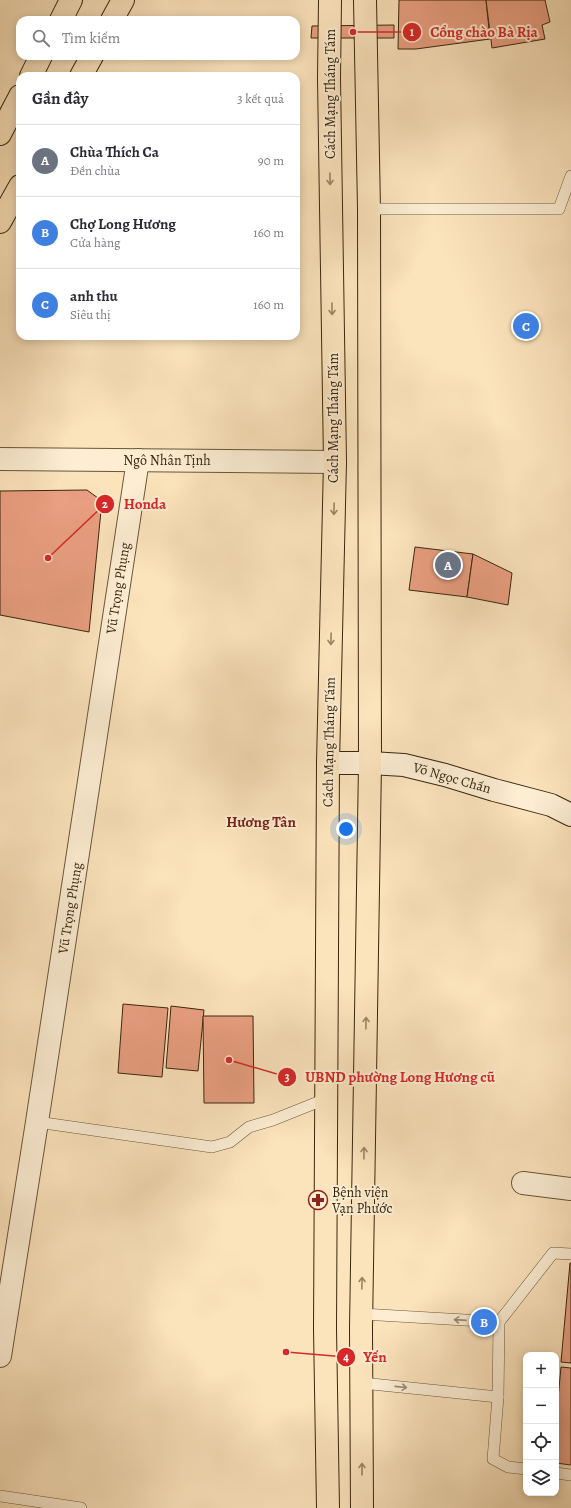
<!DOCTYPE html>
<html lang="vi">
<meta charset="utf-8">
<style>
:root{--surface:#fff;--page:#f7f7f7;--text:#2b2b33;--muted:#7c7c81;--line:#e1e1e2;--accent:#8f2418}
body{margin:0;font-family:Alegreya,serif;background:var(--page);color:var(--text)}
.controls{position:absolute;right:12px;bottom:12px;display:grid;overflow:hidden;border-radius:8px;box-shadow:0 2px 10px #0003}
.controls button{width:36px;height:36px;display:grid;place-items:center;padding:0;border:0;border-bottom:1px solid var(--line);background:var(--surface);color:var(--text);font:20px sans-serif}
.you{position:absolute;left:346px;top:829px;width:14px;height:14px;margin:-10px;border:3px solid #fff;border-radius:50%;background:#1a73e8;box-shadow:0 0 0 6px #1a73e833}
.badge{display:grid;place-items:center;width:26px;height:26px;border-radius:50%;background:var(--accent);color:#fff;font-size:13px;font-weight:700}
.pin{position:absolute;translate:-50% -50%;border:2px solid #fff;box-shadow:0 1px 4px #0006}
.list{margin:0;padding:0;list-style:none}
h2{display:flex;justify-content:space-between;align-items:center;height:52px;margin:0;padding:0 16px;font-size:17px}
h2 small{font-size:13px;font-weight:400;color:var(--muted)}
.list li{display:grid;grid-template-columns:26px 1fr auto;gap:12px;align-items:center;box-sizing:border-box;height:72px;padding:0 16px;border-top:1px solid var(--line)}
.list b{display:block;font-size:15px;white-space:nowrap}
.list p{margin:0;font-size:13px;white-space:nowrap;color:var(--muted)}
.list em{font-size:13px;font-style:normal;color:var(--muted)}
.icon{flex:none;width:22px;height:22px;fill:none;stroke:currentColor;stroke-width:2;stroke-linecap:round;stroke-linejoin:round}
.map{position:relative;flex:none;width:571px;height:1508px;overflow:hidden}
.search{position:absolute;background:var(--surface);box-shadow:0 2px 10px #0003;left:16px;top:16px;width:284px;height:44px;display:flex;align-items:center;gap:10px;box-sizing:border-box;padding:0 14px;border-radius:12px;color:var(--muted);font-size:15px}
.panel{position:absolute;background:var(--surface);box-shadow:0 2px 10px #0003;left:16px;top:72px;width:284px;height:268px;border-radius:12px}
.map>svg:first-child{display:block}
</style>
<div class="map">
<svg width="571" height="1508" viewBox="0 0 571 1508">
<rect width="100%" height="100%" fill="#fbe3bc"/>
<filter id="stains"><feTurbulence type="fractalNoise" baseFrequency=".005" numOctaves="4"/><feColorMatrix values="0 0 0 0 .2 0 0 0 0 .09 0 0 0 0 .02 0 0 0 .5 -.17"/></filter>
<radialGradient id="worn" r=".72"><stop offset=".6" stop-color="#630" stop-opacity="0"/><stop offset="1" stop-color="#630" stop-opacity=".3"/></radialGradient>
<g fill="#e99f81" stroke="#3a270d">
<path d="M399,0H486L490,39L416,49H398Z"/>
<path d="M486,0H545L550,22L542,25L545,39L492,48Z"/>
<path d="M394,25V38H311L312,26Z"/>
<path d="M87,490L102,501L89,632L0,615V491Z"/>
<path d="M415,547L473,554L467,597L409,590Z"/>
<path d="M473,554L512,573L508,605L467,597Z"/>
<path d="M123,1004L168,1008L162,1077L118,1073Z"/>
<path d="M171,1006L204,1010L198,1071L166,1068Z"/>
<path d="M203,1016H253L254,1103H204Z"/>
<path d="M570,1263H571V1363L561,1362Z"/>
<path d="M561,1367L571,1368V1465L556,1463V1420Z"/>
</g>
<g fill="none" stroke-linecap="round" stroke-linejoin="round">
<defs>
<g id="lane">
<path d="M369,209H559L571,176"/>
<path d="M37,1122L212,1147L230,1142L249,1127L273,1120L328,1098"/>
<path d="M362,1314L499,1322"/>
<path d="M362,1383L498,1397"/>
<path d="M526,1469L508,1467L493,1459L498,1397L499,1322L553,1253L571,1254"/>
<path d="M556,1473L571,1475"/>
<path d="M0,1496L81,1508"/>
</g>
<g id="street">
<path d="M0,459L335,462"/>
<path d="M523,1183L571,1189"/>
<path d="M0,1356L37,1122L138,460"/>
</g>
<path id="secondary" d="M328,763H370L404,765L445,775L494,790L551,805L571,815"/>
<g id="primary">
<path d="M328,1508L325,1329L328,763L335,462L329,78L330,0"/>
<path d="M362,1508L361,1328L370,763L369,209L365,0"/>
</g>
<g id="highway">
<path d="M61,20L71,0"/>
<path d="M112,20L123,0"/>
<path d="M31,76L41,56"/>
<path d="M81,76L92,56"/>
<path d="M0,134L20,96"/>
<path d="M0,222L20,186"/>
</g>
</defs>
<use href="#lane" stroke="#6a5639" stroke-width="12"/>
<use href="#street" stroke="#6a5639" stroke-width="24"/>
<use href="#secondary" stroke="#3a270d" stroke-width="24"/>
<use href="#primary" stroke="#3a270d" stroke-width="24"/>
<use href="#highway" stroke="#3a270d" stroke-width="24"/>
<use href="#lane" stroke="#fcedd3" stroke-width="11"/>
<use href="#street" stroke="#fcedd3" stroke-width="22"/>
<use href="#secondary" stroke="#fcedd3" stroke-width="22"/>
<use href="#primary" stroke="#fbe3bc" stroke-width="22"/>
<use href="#highway" stroke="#fbe3bc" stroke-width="22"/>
</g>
<defs><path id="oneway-shaft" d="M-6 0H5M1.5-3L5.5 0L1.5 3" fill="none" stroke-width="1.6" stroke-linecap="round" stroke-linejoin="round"/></defs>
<g stroke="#9a8564">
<use href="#oneway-shaft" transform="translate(330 179) rotate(89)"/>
<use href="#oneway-shaft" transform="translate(332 309) rotate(89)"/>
<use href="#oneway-shaft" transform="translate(334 509) rotate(91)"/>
<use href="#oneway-shaft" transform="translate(331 639) rotate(91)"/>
<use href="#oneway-shaft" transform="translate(366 1023) rotate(-89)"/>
<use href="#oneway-shaft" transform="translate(364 1153) rotate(-89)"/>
<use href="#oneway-shaft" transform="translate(362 1283) rotate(-89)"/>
<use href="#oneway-shaft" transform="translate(362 1469) rotate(-90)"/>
</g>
<g stroke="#9b8a70">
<use href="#oneway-shaft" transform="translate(460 1320) rotate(-176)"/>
<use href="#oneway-shaft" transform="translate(401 1387) rotate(6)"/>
</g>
<defs>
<symbol id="pharmacy-ring" viewBox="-11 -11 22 22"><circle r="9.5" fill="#fcedd3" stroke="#8f2418" stroke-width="1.5"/><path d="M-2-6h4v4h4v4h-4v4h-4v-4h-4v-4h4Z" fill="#8f2418"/></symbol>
</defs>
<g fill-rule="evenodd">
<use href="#pharmacy-ring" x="307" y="1189" width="22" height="22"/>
</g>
<g text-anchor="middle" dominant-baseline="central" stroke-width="4" stroke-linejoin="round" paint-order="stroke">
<g font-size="14" fill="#3a270d" stroke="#fcedd3">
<text transform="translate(330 94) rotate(-90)">Cách Mạng Tháng Tám</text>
<text transform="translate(333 418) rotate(-90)">Cách Mạng Tháng Tám</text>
<text x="167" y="460">Ngô Nhân Tịnh</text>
<text transform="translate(118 588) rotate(-81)">Vũ Trọng Phụng</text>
<text transform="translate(329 742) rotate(-89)">Cách Mạng Tháng Tám</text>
<text transform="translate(452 778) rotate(16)">Võ Ngọc Chấn</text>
<text transform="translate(70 908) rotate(-81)">Vũ Trọng Phụng</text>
</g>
<g font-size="14" fill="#3a270d" stroke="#fcedd3" text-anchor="start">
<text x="332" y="1192">Bệnh viện<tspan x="332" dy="16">Vạn Phước</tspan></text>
</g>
<g font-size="15" font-weight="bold" fill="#7a1f14" stroke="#fcedd3">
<text x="261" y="822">Hương Tân</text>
</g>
</g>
<path fill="none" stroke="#d62828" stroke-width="1.5" d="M353 32L412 32M48 558L105 504M229 1060L287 1077M286 1352L346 1357"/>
<g fill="#d62828" stroke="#fcedd3" stroke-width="1.5">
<circle cx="353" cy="32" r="4"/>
<circle cx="48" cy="558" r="4"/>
<circle cx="229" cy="1060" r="4"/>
<circle cx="286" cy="1352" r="4"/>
<circle cx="412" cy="32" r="10"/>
<circle cx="105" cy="504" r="10"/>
<circle cx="287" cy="1077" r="10"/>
<circle cx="346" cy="1357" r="10"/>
</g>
<g font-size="12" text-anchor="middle" font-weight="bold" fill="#fff">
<text x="412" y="36">1</text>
<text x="105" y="508">2</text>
<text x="287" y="1081">3</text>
<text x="346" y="1361">4</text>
</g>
<g font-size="15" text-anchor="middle" font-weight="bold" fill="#d62828" stroke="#fcedd3" stroke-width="4" stroke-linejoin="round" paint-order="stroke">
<text x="484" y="37">Cổng chào Bà Rịa</text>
<text x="145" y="509">Honda</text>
<text x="400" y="1082">UBND phường Long Hương cũ</text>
<text x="375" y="1362">Yến</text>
</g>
<rect width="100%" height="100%" filter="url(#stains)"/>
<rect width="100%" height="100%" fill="url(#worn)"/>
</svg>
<div class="controls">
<button>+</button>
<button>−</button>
<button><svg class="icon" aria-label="locate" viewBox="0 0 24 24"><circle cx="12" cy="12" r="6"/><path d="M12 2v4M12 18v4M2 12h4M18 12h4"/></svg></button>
<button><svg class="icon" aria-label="layers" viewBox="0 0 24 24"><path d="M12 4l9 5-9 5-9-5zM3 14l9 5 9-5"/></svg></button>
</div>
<div class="you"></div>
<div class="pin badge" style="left:448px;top:565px;background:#6b7280">A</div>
<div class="pin badge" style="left:484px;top:1322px;background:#3f7fe0">B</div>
<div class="pin badge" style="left:526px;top:326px;background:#3f7fe0">C</div>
<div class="search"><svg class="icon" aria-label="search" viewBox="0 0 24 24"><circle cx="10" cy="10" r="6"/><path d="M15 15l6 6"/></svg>Tìm kiếm</div>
<section class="panel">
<h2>Gần đây<small>3 kết quả</small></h2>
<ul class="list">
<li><span class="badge" style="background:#6b7280">A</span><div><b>Chùa Thích Ca</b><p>Đền chùa</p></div><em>90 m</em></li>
<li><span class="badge" style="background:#3f7fe0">B</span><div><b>Chợ Long Hương</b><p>Cửa hàng</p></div><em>160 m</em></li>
<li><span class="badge" style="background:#3f7fe0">C</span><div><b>anh thu</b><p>Siêu thị</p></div><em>160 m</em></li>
</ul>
</section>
</div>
